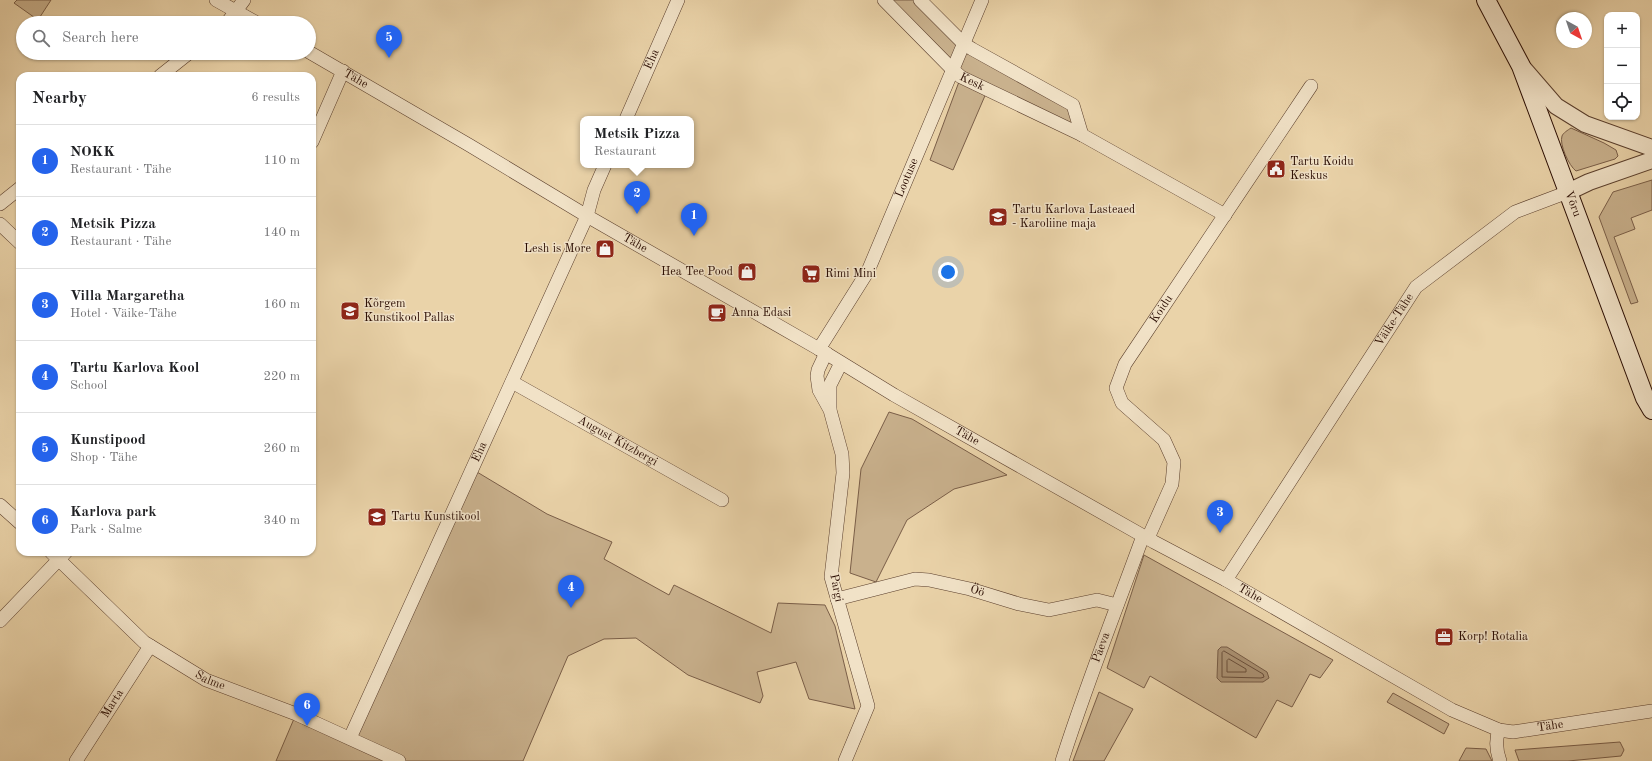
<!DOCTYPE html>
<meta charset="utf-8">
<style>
:root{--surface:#fff;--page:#f2f2f2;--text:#202124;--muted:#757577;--line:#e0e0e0;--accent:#2563eb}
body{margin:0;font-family:"Old Standard TT",serif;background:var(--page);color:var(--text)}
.controls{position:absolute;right:12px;top:12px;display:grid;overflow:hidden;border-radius:8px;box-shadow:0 1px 3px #0004}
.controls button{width:36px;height:36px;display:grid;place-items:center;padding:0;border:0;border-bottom:1px solid var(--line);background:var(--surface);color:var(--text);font:20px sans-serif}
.compass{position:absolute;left:1556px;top:12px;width:36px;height:36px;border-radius:50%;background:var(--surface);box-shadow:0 1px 3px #0004;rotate:140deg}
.you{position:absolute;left:948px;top:272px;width:14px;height:14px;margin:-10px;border:3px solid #fff;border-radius:50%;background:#1a73e8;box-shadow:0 0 0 6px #1a73e833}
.badge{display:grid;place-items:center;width:26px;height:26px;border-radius:50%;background:var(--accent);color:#fff;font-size:13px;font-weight:700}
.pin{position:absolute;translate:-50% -33px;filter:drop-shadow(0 1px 2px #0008)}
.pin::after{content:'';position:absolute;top:21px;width:14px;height:12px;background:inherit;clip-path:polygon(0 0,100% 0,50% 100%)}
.popup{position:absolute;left:580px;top:116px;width:114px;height:52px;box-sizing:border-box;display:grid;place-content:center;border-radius:8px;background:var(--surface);filter:drop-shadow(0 1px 3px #0005);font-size:13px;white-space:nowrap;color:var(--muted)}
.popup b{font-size:15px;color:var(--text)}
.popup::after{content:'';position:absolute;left:50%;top:100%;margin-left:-8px;border:8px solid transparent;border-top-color:var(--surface)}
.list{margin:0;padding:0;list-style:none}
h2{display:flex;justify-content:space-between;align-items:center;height:52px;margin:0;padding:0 16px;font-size:17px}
h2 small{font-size:13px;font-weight:400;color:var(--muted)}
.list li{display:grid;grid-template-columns:26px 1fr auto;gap:12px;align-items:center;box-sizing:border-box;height:72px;padding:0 16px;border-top:1px solid var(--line)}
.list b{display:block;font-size:15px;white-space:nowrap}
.list p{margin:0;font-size:13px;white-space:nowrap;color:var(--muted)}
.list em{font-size:13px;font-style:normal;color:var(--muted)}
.icon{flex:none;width:22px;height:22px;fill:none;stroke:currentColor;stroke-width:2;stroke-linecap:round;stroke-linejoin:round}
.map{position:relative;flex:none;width:1652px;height:761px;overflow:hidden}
.search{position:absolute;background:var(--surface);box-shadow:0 1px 3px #0004;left:16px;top:16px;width:300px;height:44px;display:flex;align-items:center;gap:10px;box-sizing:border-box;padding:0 14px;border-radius:22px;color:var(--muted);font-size:15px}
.panel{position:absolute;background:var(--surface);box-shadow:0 1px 3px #0004;left:16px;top:72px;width:300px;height:484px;border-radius:12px}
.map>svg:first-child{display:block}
</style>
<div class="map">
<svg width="1652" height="761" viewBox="0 0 1652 761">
<rect width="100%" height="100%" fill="#ead3a9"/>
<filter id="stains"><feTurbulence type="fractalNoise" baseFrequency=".005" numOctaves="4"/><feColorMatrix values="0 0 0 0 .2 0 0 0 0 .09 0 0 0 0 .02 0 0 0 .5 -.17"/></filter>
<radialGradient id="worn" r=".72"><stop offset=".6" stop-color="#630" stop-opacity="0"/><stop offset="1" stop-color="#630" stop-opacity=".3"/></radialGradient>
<g fill="#c9b18d" stroke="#7a5e48">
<path d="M17,0H51L38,20L14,3Z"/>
<path d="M884,0H920L964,44L1073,105L1082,135L987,91L953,170L930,160L960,79Z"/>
<path d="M1571,128L1604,143L1616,150L1618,156L1615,159L1576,171C1569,166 1559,144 1562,136C1563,133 1568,130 1571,128Z"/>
<path d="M1652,180V210L1631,218L1635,229L1614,237L1638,302L1631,304L1599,217L1613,192Z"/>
<path d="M889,412L912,419L1007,475L954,489L907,520L876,582L850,573L861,469Z"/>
<path d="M472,469L547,514L612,542L604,559L669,595L674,585L771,633L778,603L825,605L835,626L855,709L809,699L796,662L757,672L763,696L760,703L688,675L636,638L604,639L568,656L523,761H276L296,714L350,738Z"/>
<path d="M1144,555L1333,660L1320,678L1310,674L1292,707L1277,700L1256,738L1150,676L1144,688L1107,668Z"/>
<path d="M1099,692L1133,709L1104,761H1073Z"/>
<path d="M1393,693L1449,724L1444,734L1387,702Z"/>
<path d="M1620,742L1624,750L1621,756L1568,761H1519L1515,750Z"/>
<path d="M1466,748L1486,749L1492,761H1459Z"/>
</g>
<path fill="#a98f70" stroke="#765b44" d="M1221,647H1227L1267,672L1269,678L1263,682H1221L1217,678L1218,650Z"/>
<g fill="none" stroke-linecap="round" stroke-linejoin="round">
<g stroke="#6a4e39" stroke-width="1">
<path d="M1224,651L1263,674L1264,677L1261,678L1222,677V653Z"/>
<path d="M1229,659L1246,669V672H1227V661Z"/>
</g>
<defs>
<g id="minor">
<path d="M216,0L257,23"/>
<path id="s1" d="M884,0L953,70L961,77L1082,135L1225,215"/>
<path d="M920,0L964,44L972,49L1073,105L1082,135"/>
<path d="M227,23L244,0"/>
<path id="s2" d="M309,52L469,145L587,216L819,349L894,395L1154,542L1226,580L1452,710L1499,730L1513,732L1652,711"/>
<path d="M160,76L189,53"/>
<path id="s3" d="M626,119L678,0"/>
<path d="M312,142L343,71"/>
<path d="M0,204L20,188"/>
<path d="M0,224L20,243"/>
<path id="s4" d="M819,349L868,271L982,0"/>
<path d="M826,353L818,370L817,376L819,390L830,410L842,454L843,473L831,577L868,706L845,761"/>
<path id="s5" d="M512,382L722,500"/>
<path d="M830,408V385L841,363"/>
<path d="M0,505L20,523"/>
<path id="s6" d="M1148,538L1172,484L1174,462L1164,440L1122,403L1116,388L1125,364L1311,86"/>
<path id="s7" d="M51,552L144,642L206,680L296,714L399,761"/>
<path id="s8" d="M1226,580L1416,287L1515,212L1568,192"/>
<path id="s9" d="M837,599L915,579L929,580L970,589L1019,604L1049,610L1097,600L1117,605"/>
<path d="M0,621L66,552"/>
<path d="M1499,730C1495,741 1496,750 1500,761"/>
<path id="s10" d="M350,738L587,216L594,190L605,165"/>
<path id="s11" d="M76,761L150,646"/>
<path id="s12" d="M1062,761C1086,685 1116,610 1143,536"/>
</g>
<g id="tertiary">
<path d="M1524,69L1556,106L1585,124L1652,148"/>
<path d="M1568,192L1589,182L1652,160"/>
</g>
<g id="secondary">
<path id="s13" d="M1486,0L1521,66L1645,398L1652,410"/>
</g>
</defs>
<use href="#minor" stroke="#5a3e2c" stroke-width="14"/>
<use href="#tertiary" stroke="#5a3e2c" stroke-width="18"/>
<use href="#secondary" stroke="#2a0c02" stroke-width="20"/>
<use href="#minor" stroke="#f1e2c7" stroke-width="13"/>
<use href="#tertiary" stroke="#f1e2c7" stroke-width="16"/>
<use href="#secondary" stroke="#f1e2c7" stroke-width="18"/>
</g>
<defs>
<symbol id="civic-square" viewBox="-11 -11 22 22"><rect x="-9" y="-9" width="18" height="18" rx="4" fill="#8f2418" stroke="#f1e2c7"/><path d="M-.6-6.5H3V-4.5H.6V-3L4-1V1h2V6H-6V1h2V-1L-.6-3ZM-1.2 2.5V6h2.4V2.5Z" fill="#fff"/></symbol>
<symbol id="school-square" viewBox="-11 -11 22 22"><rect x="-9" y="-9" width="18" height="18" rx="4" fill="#8f2418" stroke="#f1e2c7"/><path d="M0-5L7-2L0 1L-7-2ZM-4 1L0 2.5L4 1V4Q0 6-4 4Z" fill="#fff"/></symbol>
<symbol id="shop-square" viewBox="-11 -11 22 22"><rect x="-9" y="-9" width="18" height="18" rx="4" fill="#8f2418" stroke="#f1e2c7"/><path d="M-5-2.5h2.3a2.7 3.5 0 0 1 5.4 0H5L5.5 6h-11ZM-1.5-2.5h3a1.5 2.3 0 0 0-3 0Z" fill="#fff"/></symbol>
<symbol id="supermarket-square" viewBox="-11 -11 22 22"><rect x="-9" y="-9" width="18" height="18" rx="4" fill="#8f2418" stroke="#f1e2c7"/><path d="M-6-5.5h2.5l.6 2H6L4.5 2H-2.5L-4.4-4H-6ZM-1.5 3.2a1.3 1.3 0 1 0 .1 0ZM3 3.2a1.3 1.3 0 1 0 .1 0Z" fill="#fff"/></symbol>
<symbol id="university-square" viewBox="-11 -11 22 22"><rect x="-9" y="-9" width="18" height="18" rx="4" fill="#8f2418" stroke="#f1e2c7"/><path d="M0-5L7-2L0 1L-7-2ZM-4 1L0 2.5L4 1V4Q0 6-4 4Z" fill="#fff"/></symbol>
<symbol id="cafe-square" viewBox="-11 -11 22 22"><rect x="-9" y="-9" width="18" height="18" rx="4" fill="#8f2418" stroke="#f1e2c7"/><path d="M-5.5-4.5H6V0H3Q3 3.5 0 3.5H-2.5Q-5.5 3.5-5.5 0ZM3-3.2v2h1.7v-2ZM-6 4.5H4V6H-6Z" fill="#fff"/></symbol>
<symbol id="office-square" viewBox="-11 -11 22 22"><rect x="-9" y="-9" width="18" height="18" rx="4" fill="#8f2418" stroke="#f1e2c7"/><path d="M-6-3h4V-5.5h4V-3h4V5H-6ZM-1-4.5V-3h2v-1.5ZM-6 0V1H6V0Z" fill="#fff"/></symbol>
</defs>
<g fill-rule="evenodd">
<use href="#civic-square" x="1265" y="158" width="22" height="22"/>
<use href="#school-square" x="987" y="206" width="22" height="22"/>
<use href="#shop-square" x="594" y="238" width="22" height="22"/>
<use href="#shop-square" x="736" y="261" width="22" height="22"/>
<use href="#supermarket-square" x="800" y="263" width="22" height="22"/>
<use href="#university-square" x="339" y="300" width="22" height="22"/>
<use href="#cafe-square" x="706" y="302" width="22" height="22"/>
<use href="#school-square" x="366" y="506" width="22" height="22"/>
<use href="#office-square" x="1433" y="626" width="22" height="22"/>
</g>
<g text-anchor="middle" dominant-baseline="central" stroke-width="3" stroke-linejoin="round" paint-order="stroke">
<g font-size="12" fill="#2a0c02" stroke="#f1e2c7">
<text stroke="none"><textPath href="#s3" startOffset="65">Eha</textPath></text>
<text stroke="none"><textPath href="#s2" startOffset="54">Tähe</textPath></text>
<text stroke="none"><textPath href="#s1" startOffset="121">Kesk</textPath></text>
<text stroke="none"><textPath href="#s4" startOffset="193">Lootuse</textPath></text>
<text stroke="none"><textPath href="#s13" startOffset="222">Võru</textPath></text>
<text stroke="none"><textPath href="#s2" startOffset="378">Tähe</textPath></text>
<text stroke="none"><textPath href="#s6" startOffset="269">Koidu</textPath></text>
<text stroke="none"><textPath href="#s8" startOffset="310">Väike-Tähe</textPath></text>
<text stroke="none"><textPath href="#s2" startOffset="762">Tähe</textPath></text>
<text stroke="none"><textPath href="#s5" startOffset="121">August Kitzbergi</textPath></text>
<text stroke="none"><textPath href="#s10" startOffset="314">Eha</textPath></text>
<text transform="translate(836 588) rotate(78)">Pargi</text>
<text stroke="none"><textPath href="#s9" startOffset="144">Öö</textPath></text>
<text stroke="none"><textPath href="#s2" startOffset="1086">Tähe</textPath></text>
<text stroke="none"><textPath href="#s12" startOffset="120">Päeva</textPath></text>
<text stroke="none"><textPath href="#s7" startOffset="206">Salme</textPath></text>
<text stroke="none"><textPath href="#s11" startOffset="68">Marta</textPath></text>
<text stroke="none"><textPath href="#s2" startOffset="1422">Tähe</textPath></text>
</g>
<g font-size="12" fill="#2a0c02" stroke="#f1e2c7" text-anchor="start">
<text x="1290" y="162">Tartu Koidu<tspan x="1290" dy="14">Keskus</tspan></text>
<text x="1012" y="210">Tartu Karlova Lasteaed<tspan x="1012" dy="14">- Karoliine maja</tspan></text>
<text x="591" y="249" text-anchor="end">Lesh is More</text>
<text x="733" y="272" text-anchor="end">Hea Tee Pood</text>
<text x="825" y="274">Rimi Mini</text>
<text x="364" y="304">Kõrgem<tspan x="364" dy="14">Kunstikool Pallas</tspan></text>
<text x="731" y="313">Anna Edasi</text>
<text x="391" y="517">Tartu Kunstikool</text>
<text x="1458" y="637">Korp! Rotalia</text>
</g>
</g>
<rect width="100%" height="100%" filter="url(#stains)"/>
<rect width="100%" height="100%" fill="url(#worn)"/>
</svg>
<div class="controls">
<button>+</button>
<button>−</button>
<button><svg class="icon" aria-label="locate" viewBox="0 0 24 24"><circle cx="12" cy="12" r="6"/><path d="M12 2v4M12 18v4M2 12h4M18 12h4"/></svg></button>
</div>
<svg class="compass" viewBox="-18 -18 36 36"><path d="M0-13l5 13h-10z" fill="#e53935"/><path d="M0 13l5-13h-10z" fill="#757577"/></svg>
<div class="you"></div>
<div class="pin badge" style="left:694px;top:236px">1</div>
<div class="pin badge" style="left:637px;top:214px">2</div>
<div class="popup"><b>Metsik Pizza</b>Restaurant</div>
<div class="pin badge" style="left:1220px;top:533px">3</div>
<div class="pin badge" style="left:571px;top:608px">4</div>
<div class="pin badge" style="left:389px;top:58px">5</div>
<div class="pin badge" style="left:307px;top:726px">6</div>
<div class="search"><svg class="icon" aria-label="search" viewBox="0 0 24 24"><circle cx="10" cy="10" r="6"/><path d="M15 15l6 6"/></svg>Search here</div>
<section class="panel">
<h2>Nearby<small>6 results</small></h2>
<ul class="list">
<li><span class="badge">1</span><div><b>NOKK</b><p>Restaurant · Tähe</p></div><em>110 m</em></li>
<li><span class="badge">2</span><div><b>Metsik Pizza</b><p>Restaurant · Tähe</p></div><em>140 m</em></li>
<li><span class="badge">3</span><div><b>Villa Margaretha</b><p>Hotel · Väike-Tähe</p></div><em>160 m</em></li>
<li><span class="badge">4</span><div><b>Tartu Karlova Kool</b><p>School</p></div><em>220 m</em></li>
<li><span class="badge">5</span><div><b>Kunstipood</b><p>Shop · Tähe</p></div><em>260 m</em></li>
<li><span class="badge">6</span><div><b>Karlova park</b><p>Park · Salme</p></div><em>340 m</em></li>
</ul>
</section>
</div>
